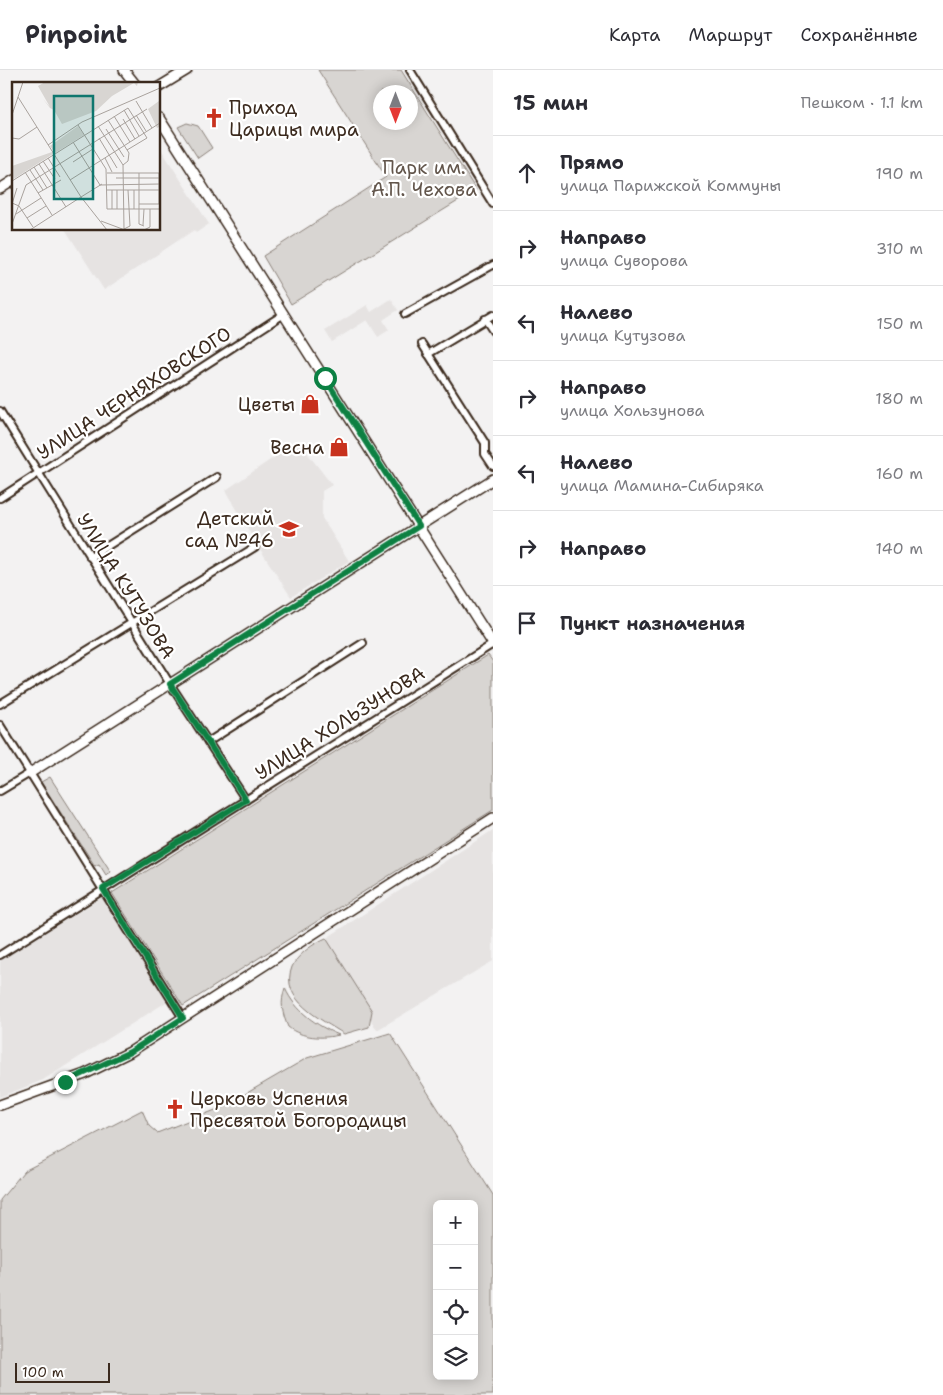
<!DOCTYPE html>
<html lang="ru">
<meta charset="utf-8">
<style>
:root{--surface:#fff;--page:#f7f7f7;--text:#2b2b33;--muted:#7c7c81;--line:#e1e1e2}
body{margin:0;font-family:"Shantell Sans",sans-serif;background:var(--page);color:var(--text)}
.controls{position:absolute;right:15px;bottom:15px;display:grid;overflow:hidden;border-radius:8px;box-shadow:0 2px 12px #0003}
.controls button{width:45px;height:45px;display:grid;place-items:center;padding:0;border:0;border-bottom:1px solid var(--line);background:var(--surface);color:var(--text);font:25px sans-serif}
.compass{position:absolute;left:373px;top:15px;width:45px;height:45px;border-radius:50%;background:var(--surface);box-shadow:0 2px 12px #0003;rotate:180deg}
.scale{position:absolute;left:15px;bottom:12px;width:95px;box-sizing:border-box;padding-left:5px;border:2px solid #3b2a1e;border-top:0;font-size:14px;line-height:18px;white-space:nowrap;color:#3b2a1e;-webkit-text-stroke:4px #fff;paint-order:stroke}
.stop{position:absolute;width:15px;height:15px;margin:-11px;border:4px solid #0b8043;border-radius:50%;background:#fff}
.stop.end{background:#0b8043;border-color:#fff;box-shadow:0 1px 5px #0008}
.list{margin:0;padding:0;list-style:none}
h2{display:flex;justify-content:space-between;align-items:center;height:65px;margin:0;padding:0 20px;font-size:21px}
h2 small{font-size:16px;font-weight:400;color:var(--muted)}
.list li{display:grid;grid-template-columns:32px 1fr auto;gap:15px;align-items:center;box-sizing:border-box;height:75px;padding:0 20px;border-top:1px solid var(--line)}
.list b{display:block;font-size:19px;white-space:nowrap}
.list p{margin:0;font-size:16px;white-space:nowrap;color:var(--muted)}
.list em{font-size:16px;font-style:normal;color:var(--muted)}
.icon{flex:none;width:28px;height:28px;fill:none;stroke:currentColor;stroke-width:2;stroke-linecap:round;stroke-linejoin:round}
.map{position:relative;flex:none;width:493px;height:1325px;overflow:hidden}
header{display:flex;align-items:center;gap:30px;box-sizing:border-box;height:70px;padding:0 25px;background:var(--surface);border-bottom:1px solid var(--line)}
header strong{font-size:24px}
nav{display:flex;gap:28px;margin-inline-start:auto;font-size:18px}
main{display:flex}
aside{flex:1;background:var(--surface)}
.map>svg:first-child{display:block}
</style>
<header>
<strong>Pinpoint</strong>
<nav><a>Карта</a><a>Маршрут</a><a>Сохранённые</a></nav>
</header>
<main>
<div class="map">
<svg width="493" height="1325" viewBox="0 0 493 1325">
<rect width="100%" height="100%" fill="#f3f2f2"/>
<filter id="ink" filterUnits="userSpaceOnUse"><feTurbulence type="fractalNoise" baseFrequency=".02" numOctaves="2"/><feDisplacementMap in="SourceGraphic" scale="10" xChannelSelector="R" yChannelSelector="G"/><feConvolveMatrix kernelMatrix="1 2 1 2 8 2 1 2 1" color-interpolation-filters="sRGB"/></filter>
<g filter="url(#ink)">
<g fill="#e6e3e2">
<path d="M159,76L209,154L196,163L194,160L104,220L65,159H159Z"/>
<path d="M391,229L398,240L383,250L389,260L378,267L367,250L332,272L325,261L367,235L371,242Z"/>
<path d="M298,371L332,415L322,421V448L349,491L291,527L254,470L226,420Z"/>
<path d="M493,760V891L377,960L322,871Z"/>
<path d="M103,827L168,931L43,1010L0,1027V891Z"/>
</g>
<g fill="#d8d5d2" stroke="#8a8078" fill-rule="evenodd">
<path d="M318,0H401L476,120L291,234L263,186L386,107ZM380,22H410V52H380Z"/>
<path d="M187,53L198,56L212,78L198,88L178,57Z"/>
<path d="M488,585L493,592V740L183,936L112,823Z"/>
<path d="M50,707L111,802L106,805L99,794L95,796L41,712Z"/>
<path d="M326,868L372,941L369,957L344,964C321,949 279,930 292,897C297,885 314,873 326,868Z"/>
<path d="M285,918C295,941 317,956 339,965C322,969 302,968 288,957C282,943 280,933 285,918Z"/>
<path d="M390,963L493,1125V1325H0V1130L24,1101L142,1040L149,1056L157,1063L223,1037L307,988ZM437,1134H474V1306H437Z"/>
</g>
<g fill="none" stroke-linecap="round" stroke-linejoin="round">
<defs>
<g id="street">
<path d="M410,0L493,134"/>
<path d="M405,244L493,195"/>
<path d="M485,249L493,261"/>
<path d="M422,274L485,373V384L493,396"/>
<path d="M428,284L493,245"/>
<path d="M0,341L170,614L246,730"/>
<path d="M0,428L284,244"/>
<path d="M90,487L217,407"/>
<path d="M0,634L255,477"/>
<path d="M0,655L183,948"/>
<path d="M208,672L363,573"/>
<path d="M0,721L30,703"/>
<path d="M0,885L493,574"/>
</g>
<g id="secondary">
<path d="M124,0L135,14"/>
<path d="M159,17L187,0"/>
<path d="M159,48L493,574"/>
<path d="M0,119L14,110"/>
<path d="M30,703L493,409"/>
<path d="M0,1035L85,1004L130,982L493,748"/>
</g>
</defs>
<use href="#street" stroke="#3b2a1e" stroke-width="10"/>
<use href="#secondary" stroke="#3b2a1e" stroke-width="12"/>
<use href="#street" stroke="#fff" stroke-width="6"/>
<use href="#secondary" stroke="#fff" stroke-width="9"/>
</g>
</g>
<g fill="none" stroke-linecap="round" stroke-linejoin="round" filter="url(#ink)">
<path stroke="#0b8043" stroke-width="6" d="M65,1012L130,982L183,948L103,819L246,730L170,614L419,456L325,308"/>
</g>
<defs>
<symbol id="church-bare" viewBox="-9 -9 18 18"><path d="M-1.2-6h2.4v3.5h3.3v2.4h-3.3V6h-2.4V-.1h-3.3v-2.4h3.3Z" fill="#c8321e" stroke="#fff" stroke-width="2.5" paint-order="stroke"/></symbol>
<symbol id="shop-bare" viewBox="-9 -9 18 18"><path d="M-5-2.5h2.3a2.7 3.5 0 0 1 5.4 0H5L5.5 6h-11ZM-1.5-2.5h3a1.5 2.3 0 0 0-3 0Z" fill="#c8321e" stroke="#fff" stroke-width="2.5" paint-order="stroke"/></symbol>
<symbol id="school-bare" viewBox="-9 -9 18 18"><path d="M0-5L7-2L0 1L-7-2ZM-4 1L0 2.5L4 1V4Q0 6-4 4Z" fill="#c8321e" stroke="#fff" stroke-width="2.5" paint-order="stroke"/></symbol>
</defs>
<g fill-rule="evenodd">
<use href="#church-bare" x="200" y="34" width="28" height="28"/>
<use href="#shop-bare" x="296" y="320" width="28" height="28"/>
<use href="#shop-bare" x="325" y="363" width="28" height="28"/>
<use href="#school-bare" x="275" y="445" width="28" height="28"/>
<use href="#church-bare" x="161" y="1025" width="28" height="28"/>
</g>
<g text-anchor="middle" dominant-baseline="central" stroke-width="4.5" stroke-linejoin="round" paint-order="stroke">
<g font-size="19" fill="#3b2a1e" stroke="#fff" text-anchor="end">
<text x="229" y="37" text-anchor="start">Приход<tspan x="229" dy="22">Царицы мира</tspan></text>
<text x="295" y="334">Цветы</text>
<text x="324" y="377">Весна</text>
<text x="274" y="448">Детский<tspan x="274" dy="22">сад №46</tspan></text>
<text x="190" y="1028" text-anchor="start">Церковь Успения<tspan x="190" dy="22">Пресвятой Богородицы</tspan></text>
</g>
<g font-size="19" fill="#62554b" stroke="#fff">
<text x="424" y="97">Парк им.<tspan x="424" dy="22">А.П. Чехова</tspan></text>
</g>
<g font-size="19" fill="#3b2a1e" stroke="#fff">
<text transform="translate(134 323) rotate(-33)">УЛИЦА ЧЕРНЯХОВСКОГО</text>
<text transform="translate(126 516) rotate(58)">УЛИЦА КУТУЗОВА</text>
<text transform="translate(340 653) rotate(-32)">УЛИЦА ХОЛЬЗУНОВА</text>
</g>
</g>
<g transform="translate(12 12)">
<rect width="148" height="148" fill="#f3f2f2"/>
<path d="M33,0H126L125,4L122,1L100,14L84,29L50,42L42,28L38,26L31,17L38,25L26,4ZM147,19V45L145,46L136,27ZM66,44L72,53L43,71L38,64ZM40,70L41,72L0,98V84Z" fill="#d8d5d2"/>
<path fill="none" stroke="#a9a29d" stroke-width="1" d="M6,15L69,115L95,148M124,19L140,46M112,28L127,54M0,33L11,0M124,33L134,49M102,34L118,60M111,37L123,57M96,38L117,71L116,79L111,83M66,43L94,87L95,127H148M86,44L111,83L112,147M94,47L112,75M0,56L7,57L25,45M87,56L105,86M61,60L88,103M36,63L70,40L148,6M36,76L48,95M93,76L100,90M31,79L43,97M61,80L81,67M27,82L54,125M22,85L35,106M18,88L31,108M13,90L40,133M95,91H148M127,91V142L132,144M104,96H147M58,98L148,41M0,99L116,26L135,56L115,68M88,103L148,102M95,108H147M100,108V127M26,111L49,98M69,115L90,102M0,121L7,124L21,145M0,122L5,106M127,122H147V91M105,127V108M122,127V108M4,132L29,116M15,136L34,124M89,139L113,148M0,142L14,103L135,27M131,143L132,127M112,147L118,144L116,108M18,148L69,115M132,148L138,145V127"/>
<path fill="#0f766e" fill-opacity="0.15" stroke="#0f766e" stroke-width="2.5" d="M42,14H81V117H42Z"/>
<rect width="148" height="148" fill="none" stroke="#3b2a1e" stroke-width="2.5"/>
</g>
</svg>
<div class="controls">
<button>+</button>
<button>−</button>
<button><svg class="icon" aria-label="locate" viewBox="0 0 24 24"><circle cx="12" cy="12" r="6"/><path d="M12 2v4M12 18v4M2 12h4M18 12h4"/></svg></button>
<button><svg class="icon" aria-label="layers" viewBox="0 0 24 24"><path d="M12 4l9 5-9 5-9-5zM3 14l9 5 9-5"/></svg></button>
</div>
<svg class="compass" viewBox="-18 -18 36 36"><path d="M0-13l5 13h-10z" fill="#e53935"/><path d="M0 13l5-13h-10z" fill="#7c7c81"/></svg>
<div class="scale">100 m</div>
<div class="stop" style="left:325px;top:308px"></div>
<div class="stop end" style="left:65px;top:1012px"></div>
</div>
<aside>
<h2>15 мин<small>Пешком · 1.1 km</small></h2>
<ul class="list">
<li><svg class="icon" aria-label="ahead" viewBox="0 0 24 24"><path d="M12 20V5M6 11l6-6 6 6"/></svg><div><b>Прямо</b><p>улица Парижской Коммуны</p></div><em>190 m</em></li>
<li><svg class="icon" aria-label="right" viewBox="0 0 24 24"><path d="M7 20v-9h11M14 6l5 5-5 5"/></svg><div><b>Направо</b><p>улица Суворова</p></div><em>310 m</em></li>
<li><svg class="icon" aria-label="left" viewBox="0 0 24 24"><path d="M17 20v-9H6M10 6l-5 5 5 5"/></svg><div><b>Налево</b><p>улица Кутузова</p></div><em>150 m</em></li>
<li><svg class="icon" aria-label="right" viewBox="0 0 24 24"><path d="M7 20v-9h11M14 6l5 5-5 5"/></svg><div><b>Направо</b><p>улица Хользунова</p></div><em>180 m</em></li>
<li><svg class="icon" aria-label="left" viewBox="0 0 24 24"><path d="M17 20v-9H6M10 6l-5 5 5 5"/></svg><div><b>Налево</b><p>улица Мамина-Сибиряка</p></div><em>160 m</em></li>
<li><svg class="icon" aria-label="right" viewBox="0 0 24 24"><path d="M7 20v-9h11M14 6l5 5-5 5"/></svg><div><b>Направо</b></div><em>140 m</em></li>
<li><svg class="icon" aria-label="arrive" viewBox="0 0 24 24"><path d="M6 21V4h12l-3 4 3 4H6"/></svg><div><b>Пункт назначения</b></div></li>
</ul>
</aside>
</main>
